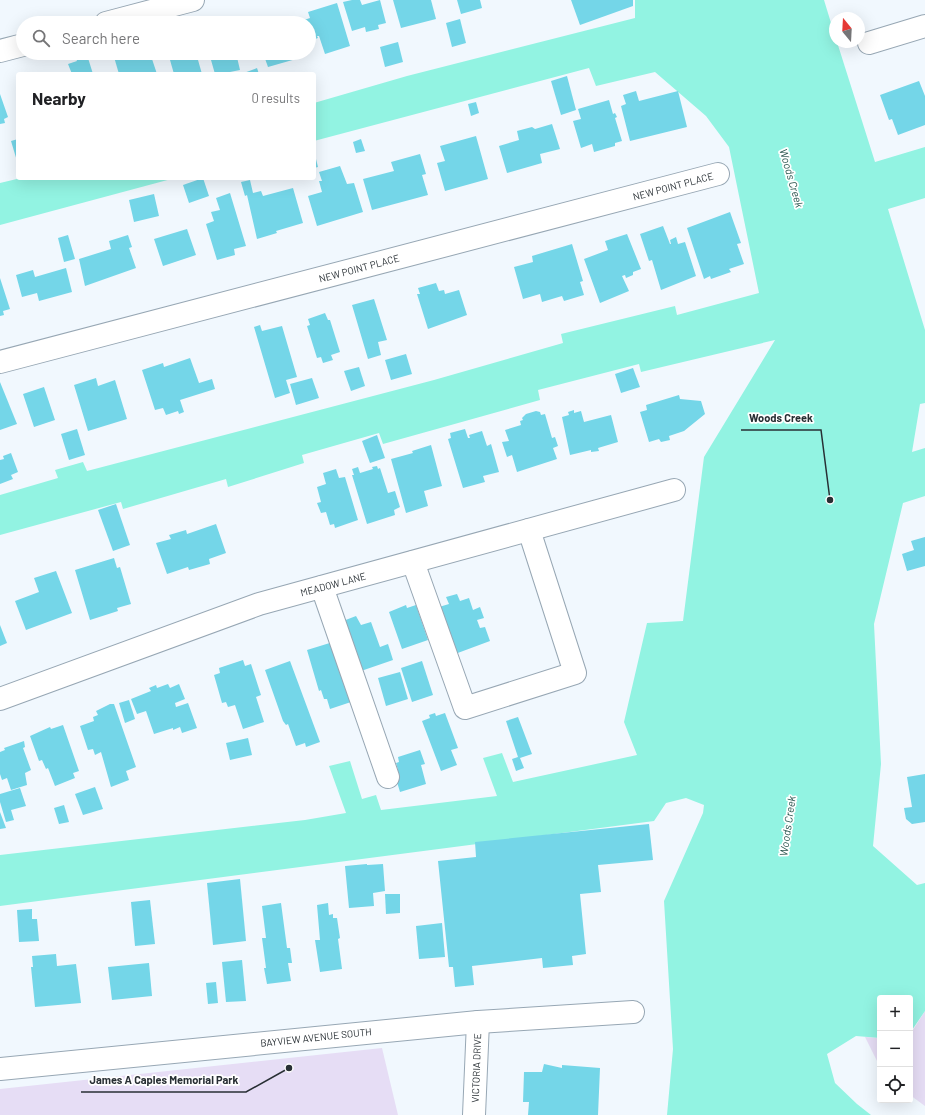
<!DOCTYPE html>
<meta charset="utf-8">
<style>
:root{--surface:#fff;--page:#f2f2f2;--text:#202124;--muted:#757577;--line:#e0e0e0}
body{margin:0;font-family:Barlow,sans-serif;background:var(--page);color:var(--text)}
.controls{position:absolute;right:12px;bottom:12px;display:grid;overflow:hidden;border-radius:4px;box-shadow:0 4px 16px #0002}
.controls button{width:36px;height:36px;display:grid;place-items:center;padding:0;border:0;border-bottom:1px solid var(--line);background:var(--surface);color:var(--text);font:20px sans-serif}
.compass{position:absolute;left:829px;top:12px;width:36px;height:36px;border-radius:50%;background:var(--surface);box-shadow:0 4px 16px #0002;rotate:342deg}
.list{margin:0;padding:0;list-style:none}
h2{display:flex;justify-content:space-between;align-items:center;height:52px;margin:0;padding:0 16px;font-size:17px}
h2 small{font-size:13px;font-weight:400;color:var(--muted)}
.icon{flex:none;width:22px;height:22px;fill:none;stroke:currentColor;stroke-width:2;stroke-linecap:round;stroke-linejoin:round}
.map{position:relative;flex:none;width:925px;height:1115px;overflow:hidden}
.search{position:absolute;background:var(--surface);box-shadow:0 4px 16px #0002;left:16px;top:16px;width:300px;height:44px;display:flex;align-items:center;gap:10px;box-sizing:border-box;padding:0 14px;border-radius:22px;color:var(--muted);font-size:15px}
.panel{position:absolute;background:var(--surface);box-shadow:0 4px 16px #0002;left:16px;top:72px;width:300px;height:108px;border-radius:4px}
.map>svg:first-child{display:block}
</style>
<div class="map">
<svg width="925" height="1115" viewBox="0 0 925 1115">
<rect width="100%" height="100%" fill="#f1f8fe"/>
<g fill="#e6ddf5">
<path d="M925,1011V1106L910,1095V1031L913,1030Z"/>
<path d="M865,1037L880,1038V1067Z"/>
<path d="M382,1048L398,1115H0V1089Z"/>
</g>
<g fill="#92f3e2">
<path d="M635,0H824L835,36V42H837L875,162L925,147V198L888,209L925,330V403L920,404L912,452L925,448V496L903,503L874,624L881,764L873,846L917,885L925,883V1011L912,1030L910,1031V998H880V1038L856,1036L827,1054L835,1083L857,1104L871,1115H667L673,1049L664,901L703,813L704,805L686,798L666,803L654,821L0,906V855L305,820L346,813L329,766L350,761L362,799L376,795L381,810L497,796L483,758L502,753L513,782L637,755L624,722L647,623L683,621L704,457L775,340L641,372L639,364L538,390L540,400L383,444L379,433L302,455L304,463L228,487L226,479L123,509L121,502L0,535V495L58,478L55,470L83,462L87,471L434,380L563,343L561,334L675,306L677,315L759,293L729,147L706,116L655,72L596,86L589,68L314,141V103L407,76L635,18Z"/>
<path d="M21,178H175L0,225V183Z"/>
</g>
<g fill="#74d6e8">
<path d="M352,0H360L362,5L380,0L386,23L378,25L379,29L366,32L365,27L352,31L343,2Z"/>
<path d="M393,0H431L436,19L401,28Z"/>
<path d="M457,0H480L482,8L461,14Z"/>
<path d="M571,0H633V6L580,25Z"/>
<path d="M337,3L350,46L325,54L319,36H317L318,38L309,41V23H301V21L310,18L308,12Z"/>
<path d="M460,19L466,43L452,47L446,23Z"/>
<path d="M398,42L403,62L385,67L380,47Z"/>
<path d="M127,53H150L157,74H119L114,57Z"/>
<path d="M168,53H196L202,74H174Z"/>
<path d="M209,53H236L240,70L230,72L231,74H215Z"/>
<path d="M263,53H302L303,57L268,67Z"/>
<path d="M80,54L82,60L88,58L93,74H72L68,64L77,61L75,56Z"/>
<path d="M257,68L259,74H241Z"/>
<path d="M567,76L576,110L561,115L551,81Z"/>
<path d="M919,81L925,96V125L898,135L892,119L889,120L880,95Z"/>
<path d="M636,91L639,101L678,91L687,127L630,141L621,106L626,104L623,95Z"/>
<path d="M0,94L8,117L4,119L5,123L0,124Z"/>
<path d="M609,100L613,114L615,113L617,117L615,118L622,141L615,143V146L594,152L592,144L581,148L573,121L581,119L578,109Z"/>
<path d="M476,102L479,113L471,116L468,104Z"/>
<path d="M552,124L560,149L540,154L542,163L507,173L499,146L519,140L517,131L532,127L535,129Z"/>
<path d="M476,136L488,179L445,191L437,163L445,161L440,146Z"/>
<path d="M18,139V160L17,161L11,141Z"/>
<path d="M361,139L365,151L356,153L353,142Z"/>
<path d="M420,154L426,174L422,175L428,195L372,210L363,179L394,171L391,162Z"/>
<path d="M314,159H316L318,167L314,168Z"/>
<path d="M340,166L347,184L354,183L363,212L317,226L308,196L322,192L319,181H322L319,172Z"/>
<path d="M203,178L209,196L189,203L183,185Z"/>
<path d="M250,180L253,193L261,191L263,196L293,188L303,223L276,231L277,233L257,239L247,195L245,196L241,182Z"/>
<path d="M230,193L246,246L234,249L235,255L217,260L206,224L214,221L211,212L220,210L216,198Z"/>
<path d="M154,194L159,216L134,222L129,200Z"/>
<path d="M730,212L741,243L737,244L744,264L729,269L731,272L711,279L710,276L704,279L687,228Z"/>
<path d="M663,226L670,244H671L670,240L676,237L678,244L685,242L696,276L661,290L652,260L649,261L640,234Z"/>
<path d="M187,229L196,255L163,266L154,239Z"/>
<path d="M627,234L641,269L633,272V275L626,278L625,275L622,276L629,291L600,303L584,259L608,250L605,241Z"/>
<path d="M68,235L75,259L64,262L58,238Z"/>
<path d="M128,235L132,247L129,248L136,268L85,286L79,259L111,249L109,241Z"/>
<path d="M572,244L583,281L580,282L584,295L564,301L562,296L542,302L540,294L523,299L514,267L533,262L532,256Z"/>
<path d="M66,268L72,292L39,301L37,293L22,297L16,275L33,270L35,277Z"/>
<path d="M0,278L10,309L3,311L4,315L0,316Z"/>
<path d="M436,283L439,291L444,290L445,294L459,290L467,315L428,329L417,294H420L418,288Z"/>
<path d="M374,299L387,340L378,342L381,355L368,359L352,305Z"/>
<path d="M325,313L328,320H330L340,352L331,355L333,360L323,363L321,357L317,358L307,326L310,325L308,319Z"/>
<path d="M260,325L262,331L282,326L297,377L286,380L290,393L275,398L254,327Z"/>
<path d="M406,354L412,374L391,380L385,360Z"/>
<path d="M190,358L199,383L212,379L215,389L180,400L184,412L179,414L178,411L166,415L163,408L155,410L142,370L163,363L164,367Z"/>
<path d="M359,367L365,386L351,391L344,371Z"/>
<path d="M633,368L640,387L621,393L615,374Z"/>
<path d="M96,378L98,386L115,380L127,419L88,431L74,385Z"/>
<path d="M312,378L319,398L296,405L290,384Z"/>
<path d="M0,382L17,424L0,430Z"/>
<path d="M44,387L55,420L34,427L23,394Z"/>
<path d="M679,395L680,399L701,401L705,414L684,431L669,436L670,440L661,442L659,439L649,442L640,412L647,410L646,405Z"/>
<path d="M574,410V413L581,411L584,422L611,415L618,442L598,448L599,451L591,452V450L570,455L562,417L569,415L568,412Z"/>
<path d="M536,411L540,412L541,415L545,414L552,438L555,437L558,446L553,448L557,459L517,472L512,455L507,457L502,442L509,441L505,430L521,425L520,421L523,420L522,418L526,414Z"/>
<path d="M77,429L85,455L69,460L61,434Z"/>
<path d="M465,429L468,438H470L469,435L482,431L487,446L491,444L499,472L483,476L485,482L463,488L448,439L451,438L450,433Z"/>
<path d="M377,435L385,458L370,463L362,441Z"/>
<path d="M431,445L442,486L424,491L428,506L406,513L391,459L413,453L412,451Z"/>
<path d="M11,453L18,472L11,475L13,479L0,484V460L4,459L3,456Z"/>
<path d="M377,466L378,469L380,468L388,493L395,491L400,507L394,510L395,515L367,524L352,475H354L352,469L358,467L360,473L373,469L372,467Z"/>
<path d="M336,469L339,478L345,477L358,520L335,528L334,524L330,525L326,512L321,513L317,503L321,502L317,487L326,484L323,473Z"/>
<path d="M116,504L130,545L113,551L98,510Z"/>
<path d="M216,524L226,553L209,559L210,564L189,570L188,567L167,574L156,543L171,539L169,535L186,530L187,534Z"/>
<path d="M925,537V566L907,571L902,554L914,550L911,541Z"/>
<path d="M114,558L117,568L120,567L131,604L117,608L118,611L90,620L75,570Z"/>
<path d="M56,571L72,613L26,630L15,601L39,592L34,578Z"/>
<path d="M457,594L460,601L469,598L473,610L480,607L484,618L477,620L480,628L485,627L490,641L455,654L439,607L449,604L446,597Z"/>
<path d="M406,605L407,608L416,605L428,640L402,649L389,612Z"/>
<path d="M356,616L361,625L371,622L380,647L388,644L393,660L361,671L343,621Z"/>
<path d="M0,625L7,643L0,646Z"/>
<path d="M333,642L351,702L330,709L327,699H324L321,690L319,691L307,650Z"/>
<path d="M243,660L245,666L251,664L261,695L256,697L264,722L243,729L235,705L228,707L226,702L222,703L214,675L220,673L219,668Z"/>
<path d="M290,661L320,742L306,747L305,743L296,746L288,724L286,725L283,721L265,670Z"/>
<path d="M422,661L433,695L412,702L401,668Z"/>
<path d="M400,672L408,699L386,706L378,678Z"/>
<path d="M168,684L170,688L179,684L185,699L175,703L176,707L188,703L197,728L182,733L180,727L173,730V728L154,734L146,711L137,714L131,699L151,691L149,688L156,685L157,688Z"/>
<path d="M129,700L135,719L125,723L119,703Z"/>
<path d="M110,704H114L136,767L126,771L129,780L111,787L101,752L95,755L93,749L88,750L80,726L94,721L93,717L98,715L96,711Z"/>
<path d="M435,713L436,716L445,713L458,748L451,750L457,765L441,771L422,721L430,718L429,715Z"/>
<path d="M518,717L532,754L520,758L524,768L516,771L512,759L518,757L506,721Z"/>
<path d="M63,725L79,771L73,773L75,778L55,786L48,768L46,769L42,760L39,761L30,736L50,727L51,729Z"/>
<path d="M248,738L252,755L230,760L226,743Z"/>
<path d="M24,741L25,747L23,748L31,770L25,773L27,785L11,790L7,778L2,780L0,774V752L5,750L4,748Z"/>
<path d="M420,750L425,764L421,765L426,784L400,792L394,772L398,770L396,763L399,762L398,757Z"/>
<path d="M925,774V822L912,824L906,819L904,808L912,807L907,777Z"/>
<path d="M95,787L103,809L83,815L75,794Z"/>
<path d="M20,788L26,806L11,810L14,820L6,822L0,802V794Z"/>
<path d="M64,805L69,822L59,824L54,808Z"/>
<path d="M0,812L6,828L0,829Z"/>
<path d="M649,824L653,860L598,865L601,892L580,894L586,954L572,956L573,965L543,968L542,958L472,966L474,985L455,987L453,967H449L438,861L476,857L475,842Z"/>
<path d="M367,864V865L383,864L385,891L373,893L374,906L349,908L345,866Z"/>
<path d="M240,879L246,941L213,945L207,883Z"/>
<path d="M385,894H400V913L386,914Z"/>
<path d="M150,900L155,944L135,946L131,902Z"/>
<path d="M281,903L287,948H290L292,963H288L291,981L267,984L264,968H266L262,938H266L262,906Z"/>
<path d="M328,903L329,915L333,914V918H337L340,938L338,939L342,969L320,972L315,940H320L317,905Z"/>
<path d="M32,909V919H37L39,941L19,942L17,910Z"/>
<path d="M442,923L445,957L419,959L416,926Z"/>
<path d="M56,954L57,966L76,964L81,1003L35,1007L31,967H33L32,956Z"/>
<path d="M242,960L246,1001L226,1002L222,962Z"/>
<path d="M149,963L152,996L112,1000L108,967Z"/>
<path d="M216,982L218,1003L208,1004L206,983Z"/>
<path d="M544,1064L562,1068V1065L600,1068L598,1115H528L529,1102H523L524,1072H542Z"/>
</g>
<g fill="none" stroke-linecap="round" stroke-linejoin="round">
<defs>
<g id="minor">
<path d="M106,23L193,0"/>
<path d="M869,43L925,26"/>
<path d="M0,51L23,45"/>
<path d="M0,362L718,174"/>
<path d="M413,562L465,708L575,673L529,530"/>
<path d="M322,587L388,777"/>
<path d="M0,699L259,604L674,490"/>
<path d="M0,1069L478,1022L633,1012"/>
<path d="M474,1115L478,1022"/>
</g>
</defs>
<use href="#minor" stroke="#97a7b4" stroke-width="24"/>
<use href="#minor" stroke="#fff" stroke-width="22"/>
</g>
<g text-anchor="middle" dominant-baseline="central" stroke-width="3.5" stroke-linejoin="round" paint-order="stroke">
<g font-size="10" fill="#282f34" stroke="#fff">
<text transform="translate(673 186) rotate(-15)">NEW POINT PLACE</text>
<text transform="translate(359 268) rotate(-15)">NEW POINT PLACE</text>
<text transform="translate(333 584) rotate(-15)">MEADOW LANE</text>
<text transform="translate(316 1037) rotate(-6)">BAYVIEW AVENUE SOUTH</text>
<text transform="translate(476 1068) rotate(-88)">VICTORIA DRIVE</text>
</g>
<g font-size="11" font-style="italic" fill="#26514a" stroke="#fff">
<text transform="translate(792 178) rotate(74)">Woods Creek</text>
<text transform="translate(787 826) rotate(-82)">Woods Creek</text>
</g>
</g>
<path fill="none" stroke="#282f34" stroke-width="1.5" d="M830 500L821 430H741M289 1068L246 1092H81"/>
<g fill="#282f34" stroke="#fff" stroke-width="1.5">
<circle cx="830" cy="500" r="4"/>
<circle cx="289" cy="1068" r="4"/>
</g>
<g font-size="11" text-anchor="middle" font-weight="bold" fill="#282f34" stroke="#fff" stroke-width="3.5" stroke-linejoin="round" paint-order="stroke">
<text x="781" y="422">Woods Creek</text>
<text x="164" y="1084">James A Caples Memorial Park</text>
</g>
</svg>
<div class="controls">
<button>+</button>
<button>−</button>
<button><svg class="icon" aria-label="locate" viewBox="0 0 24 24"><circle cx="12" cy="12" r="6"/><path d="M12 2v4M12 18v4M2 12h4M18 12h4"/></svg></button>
</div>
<svg class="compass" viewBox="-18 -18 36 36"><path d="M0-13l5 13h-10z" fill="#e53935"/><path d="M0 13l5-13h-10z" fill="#757577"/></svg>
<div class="search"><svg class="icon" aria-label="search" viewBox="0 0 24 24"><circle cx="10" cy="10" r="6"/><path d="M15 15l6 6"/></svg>Search here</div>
<section class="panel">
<h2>Nearby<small>0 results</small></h2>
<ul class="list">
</ul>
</section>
</div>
